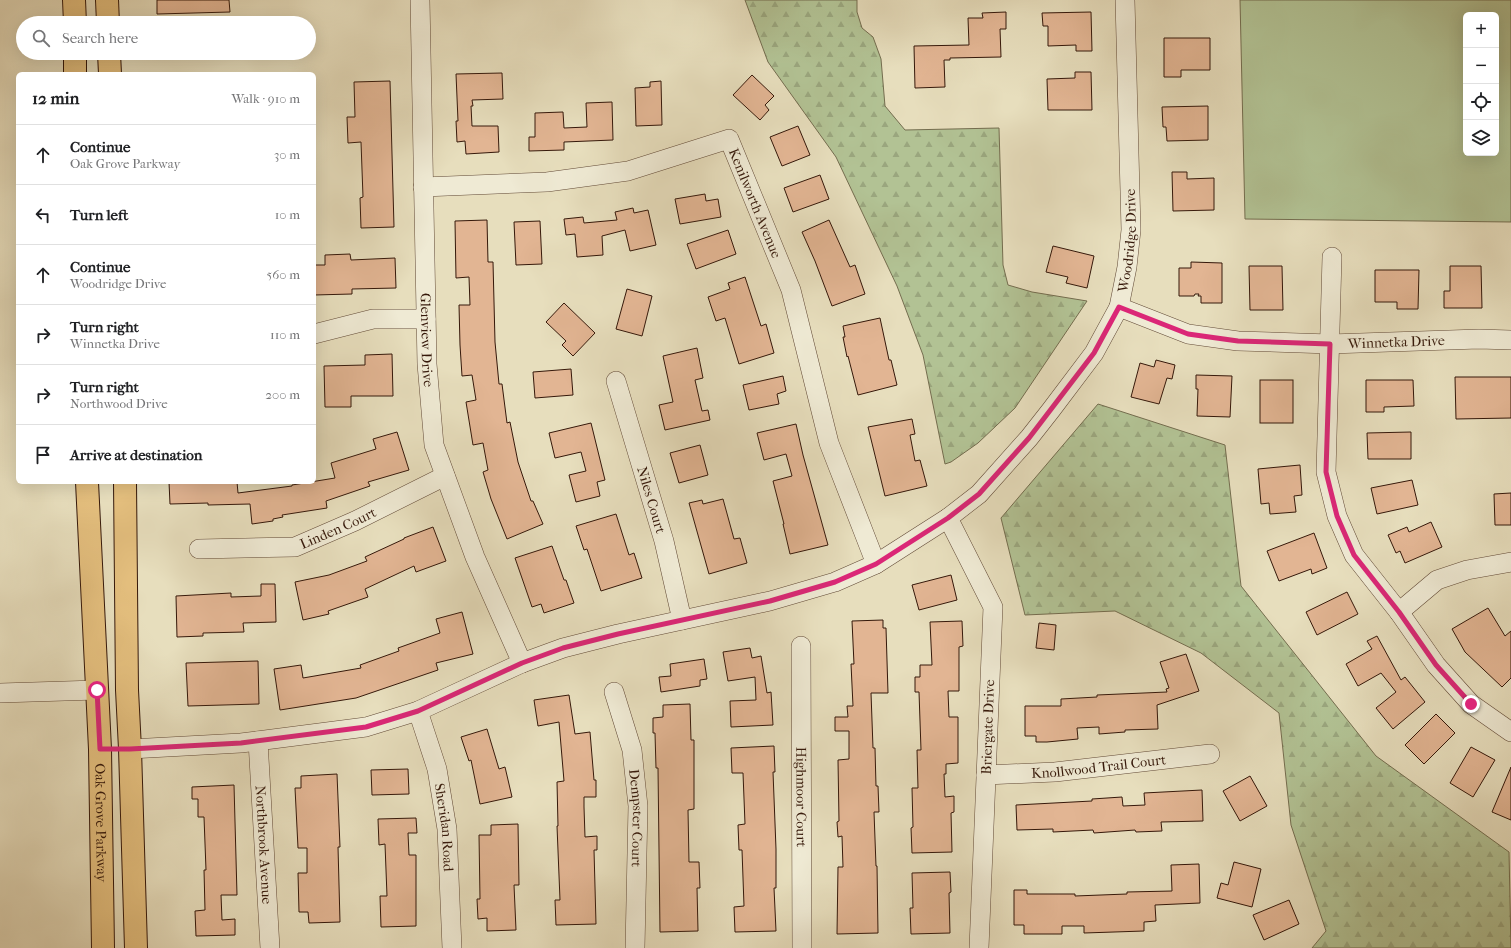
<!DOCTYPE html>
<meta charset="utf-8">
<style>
:root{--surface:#fff;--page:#f6f6f6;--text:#202124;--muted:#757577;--line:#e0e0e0}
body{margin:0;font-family:"IM FELL French Canon",serif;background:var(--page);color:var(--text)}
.controls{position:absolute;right:12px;top:12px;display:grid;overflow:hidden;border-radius:6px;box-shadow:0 4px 16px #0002}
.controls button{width:36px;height:36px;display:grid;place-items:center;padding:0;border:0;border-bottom:1px solid var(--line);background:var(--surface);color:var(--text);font:20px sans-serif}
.stop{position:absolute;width:12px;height:12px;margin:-9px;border:3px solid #db2777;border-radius:50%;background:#fff}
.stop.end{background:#db2777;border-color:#fff;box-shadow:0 1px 4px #0008}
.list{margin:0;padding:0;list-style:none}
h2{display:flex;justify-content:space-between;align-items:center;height:52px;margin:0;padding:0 16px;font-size:17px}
h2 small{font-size:13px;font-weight:400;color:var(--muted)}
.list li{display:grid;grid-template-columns:26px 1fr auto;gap:12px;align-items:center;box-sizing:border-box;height:60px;padding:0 16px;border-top:1px solid var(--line)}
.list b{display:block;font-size:15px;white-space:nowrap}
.list p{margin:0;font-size:13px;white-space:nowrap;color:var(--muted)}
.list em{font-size:13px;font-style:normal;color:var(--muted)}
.icon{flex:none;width:22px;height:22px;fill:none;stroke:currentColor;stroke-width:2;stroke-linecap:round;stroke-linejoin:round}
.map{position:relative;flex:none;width:1511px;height:948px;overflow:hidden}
.search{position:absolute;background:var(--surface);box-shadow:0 4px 16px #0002;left:16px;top:16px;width:300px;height:44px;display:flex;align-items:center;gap:10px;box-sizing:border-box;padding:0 14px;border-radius:22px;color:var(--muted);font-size:15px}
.panel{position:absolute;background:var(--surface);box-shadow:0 4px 16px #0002;left:16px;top:72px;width:300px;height:412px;border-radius:6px}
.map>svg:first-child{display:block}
</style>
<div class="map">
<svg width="1511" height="948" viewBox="0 0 1511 948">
<defs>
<pattern id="forest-firs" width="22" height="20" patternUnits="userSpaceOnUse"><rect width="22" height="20" fill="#b2c294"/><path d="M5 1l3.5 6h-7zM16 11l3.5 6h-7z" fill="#9aa67e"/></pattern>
</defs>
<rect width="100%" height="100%" fill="#e7debd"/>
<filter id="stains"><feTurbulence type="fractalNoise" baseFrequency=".005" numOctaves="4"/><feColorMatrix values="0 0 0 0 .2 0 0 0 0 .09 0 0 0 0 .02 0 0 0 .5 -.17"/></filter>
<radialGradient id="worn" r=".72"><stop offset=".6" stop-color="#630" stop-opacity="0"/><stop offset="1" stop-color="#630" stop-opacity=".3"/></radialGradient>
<path fill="#b2c294" stroke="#746d4f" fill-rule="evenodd" d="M1240,0H1511V222L1245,219ZM1466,15H1496V153H1466Z"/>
<g fill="url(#forest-firs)" stroke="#746d4f">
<path d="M745,0H857V12L862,28L873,37L881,59L885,106L905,130L999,128L1003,265L1008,285L1032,292L1087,301L1015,408L978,443L951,462L945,464L923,355L897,286L836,157L768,62Z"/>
<path d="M1098,404L1225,445L1241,586L1376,756L1509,852L1511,948H1312L1326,931L1291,825L1279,713L1201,653L1115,611L1025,615L1001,518Z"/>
</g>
<g fill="#e2b593" stroke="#35180a">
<path d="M157,0H229L230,12L157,14Z"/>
<path d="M1006,12V29H1000L1001,57L950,58V60H944L945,87L915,88L914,46L969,45L968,18H983L982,13Z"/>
<path d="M1091,12L1092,51H1076V45L1048,46V26H1043L1042,13Z"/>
<path d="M1164,38H1210V70H1181V77H1164Z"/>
<path d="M1075,72H1091L1092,110H1048L1047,79L1075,78Z"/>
<path d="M502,73L503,99L472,100L473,106H471L472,126H498L499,152L466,154L465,141L457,142L456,121H458L456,74Z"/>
<path d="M752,75L774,96L765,105L769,110L760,120L733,95Z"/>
<path d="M390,81L394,227L361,228L360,198L363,197L361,142L348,143L347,117H355L354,82Z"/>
<path d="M661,81L662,125L636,126L635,88L650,87V82Z"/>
<path d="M612,102L613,140L564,142V150L529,151V137H535V113L563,112L564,128L587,127L586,103Z"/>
<path d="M1208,106V140L1167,141L1166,127H1163L1162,107Z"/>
<path d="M798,126L810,155L782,166L770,137Z"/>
<path d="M1172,172H1187V179L1214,178V210L1173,211Z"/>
<path d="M820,175L829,199L793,212L784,188Z"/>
<path d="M705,194L706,201L718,199L721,217L680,224L675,199Z"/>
<path d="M633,208L634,213L648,210L656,245L630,251L625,230L602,236L603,255L577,257L575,234L566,235L564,219L583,217L584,223L617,220L615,212Z"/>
<path d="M487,220L488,262H493L495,342L499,384H502L507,423L510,422L518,462L531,501H533L543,524L507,539L491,499L483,472L488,470L483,443L473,445L466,402L476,400L472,375L462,376L460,345L459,305H470L469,277L456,278L455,221Z"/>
<path d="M829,220L850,267L855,265L865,294L832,306L815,261L802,232Z"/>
<path d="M540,221L542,264L516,265L514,222Z"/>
<path d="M728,230L736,254L696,269L687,244Z"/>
<path d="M1053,246L1094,256L1087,288L1066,283L1068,277L1046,272Z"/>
<path d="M350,254L351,260L395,258L396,288L352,289V294L314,295V265H325V255Z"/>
<path d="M1191,262L1222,263V303H1201V296H1198L1199,294H1195L1194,296H1179V268H1191Z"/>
<path d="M1249,266H1282L1283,310H1250Z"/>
<path d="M1450,266H1481L1482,308H1444V291H1450Z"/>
<path d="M1375,270H1419L1418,309H1397V302H1375Z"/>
<path d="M745,277L761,326L766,324L774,353L739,364L725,318L716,321L708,297L730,289L728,283Z"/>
<path d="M627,289L652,296L642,336L616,329Z"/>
<path d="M564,303L595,333L573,356L562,345L566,341L546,322Z"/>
<path d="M880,318L889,360H891L897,385L858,395L848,356L847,357L843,337H845L843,326Z"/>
<path d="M697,348L703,378L695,380L702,411L708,410L710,420L665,430L659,405L673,402L663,356Z"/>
<path d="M392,354L393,396H351V407H325L324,366L365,365V355Z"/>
<path d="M1156,360L1175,365L1172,379L1167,378L1159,404L1131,397L1140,363L1154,367Z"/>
<path d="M571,369L573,395L535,398L533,372Z"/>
<path d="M1196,375L1232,376L1230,417L1197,416L1198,389H1196Z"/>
<path d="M783,376L786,391L777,394L779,404L749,410L743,385Z"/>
<path d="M1455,377H1511V418L1456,419Z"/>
<rect x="1260" y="380" width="33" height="43"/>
<path d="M1366,380H1413L1414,406L1384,407V412H1366Z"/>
<path d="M912,419L915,434L910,435L915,461L920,460L927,486L885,496L868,427Z"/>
<path d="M591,423L605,480L597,482L600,496L576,502L569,475L586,471L581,452L555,458L549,433Z"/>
<path d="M796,424L803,455L828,545L790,554L783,524H784L773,481L792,476L786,454L764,460L757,433Z"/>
<path d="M397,432L409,470L368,482L370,486L326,501L327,508L282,515L283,517L273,519V521L252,524L250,504L208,505V503L170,504L169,482H237L238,493L292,486V485L335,478L331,463L376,449L373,439Z"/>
<path d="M1411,432V459H1368L1367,433Z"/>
<path d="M700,445L708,475L679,483L670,453Z"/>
<path d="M1300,465L1302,495L1294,496L1296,512L1270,514L1269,503L1261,504L1258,469Z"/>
<path d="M1412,480L1418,505L1377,514L1371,488Z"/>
<path d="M1511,493V525H1495L1494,494Z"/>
<path d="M723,499L734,539L740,538L747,563L709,574L689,503L702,500L703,504Z"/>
<path d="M616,514L629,555L634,553L642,578L601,591L587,549L584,550L576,526Z"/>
<path d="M1431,522L1442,547L1405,563L1400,551L1396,553L1388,535L1407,527L1409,532Z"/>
<path d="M433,527L446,561L416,572L414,566L365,589L368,597L328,611L329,614L303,620L295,582L329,575L367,561L365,557L404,539V538Z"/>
<path d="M1314,533L1327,568L1312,574L1311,569L1279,581L1267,551Z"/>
<path d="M552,546L564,580H566L574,603L544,613L541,604L532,607L515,558Z"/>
<path d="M951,575L957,600L919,610L912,585Z"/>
<path d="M261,584H275L276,622L243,623L244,632L203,633V636L177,637L176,596L231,593V597L261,596Z"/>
<path d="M1347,592L1358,614L1317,635L1306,612Z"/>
<path d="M1488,608L1505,636L1511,631V678L1502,687L1465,652L1452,629Z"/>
<path d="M462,612L473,654L436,663L438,670L356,698L280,710L274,669L301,665L303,678L361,668L360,665L399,651L398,648L440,633L436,619Z"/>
<path d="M883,620V628H886L888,693H871L873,748H875L876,786H878L879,812H874L876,866H877L878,933L837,934L838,867H843L842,836L838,837L837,822L839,821L838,760L849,759V731H835V717H848L847,706H853L851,664H854L852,621Z"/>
<path d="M962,621L963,646L959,647V691H948L949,717H958V763L946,764V774H944L945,797L954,796V812L951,813L952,852L912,853L911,828L913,827L912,788H918L917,750H921L919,692H915V677H920V665H932L930,622Z"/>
<path d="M1039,623L1056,625L1054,650L1036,648Z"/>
<path d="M1377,636L1401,680L1405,677L1425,702L1393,729L1376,708L1396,692L1381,673L1358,686L1346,664L1372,649L1367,641Z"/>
<path d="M750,648L752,658L761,656L767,693L771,692L773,725L731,727L730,701L756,700L755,677L728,681L723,652Z"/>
<path d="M1186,654L1199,691L1157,705L1158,729L1125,730V732L1099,734V727L1077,728L1078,739L1047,742H1036V736H1025V706H1061V699L1097,697V695L1167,692L1166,689L1169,688L1160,662Z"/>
<path d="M704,659L707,679L700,680V686L661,692L659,677L671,676L670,664Z"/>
<path d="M258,661L259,704L188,706L186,663Z"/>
<path d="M569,695L575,734L590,732L594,780H596V797H584V807L585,837L597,836V850H594L596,924L556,925L555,900H560L557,826H558L557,782L564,781L559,722L538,726L534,700Z"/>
<path d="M690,704L691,740H694V809L688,810L689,862H699L700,888H697L698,931L660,932L658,768H656L655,733H653V718L663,717V705Z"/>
<path d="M1436,714L1455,733L1424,764L1405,745Z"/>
<path d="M487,729L499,769L505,767L512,797L480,804L471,760L469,761L461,737Z"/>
<path d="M774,746L775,772H773L776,849V888H774L776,931L735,932L734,907L744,906L742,850H739L738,825L745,824L743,773H732L731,748Z"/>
<path d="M1471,747L1495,760L1473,797L1450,783Z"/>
<path d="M1511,767V820L1492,812Z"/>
<path d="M408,769L409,794L372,795L371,770Z"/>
<path d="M337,774L340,847H338L340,922L309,923L308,912H299L298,873H307V848H298L295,788H301V776Z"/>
<path d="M1250,776L1267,806L1240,821L1223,791Z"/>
<path d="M234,785L237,895H221L222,920L235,919V935L196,936L195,911L205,910L204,870H206L204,817H198V799H192V787Z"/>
<path d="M1202,790L1203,821L1161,822L1162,831L1136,832L1135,830L1094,833L1093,830L1053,832V829L1017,830L1016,805L1092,801V799L1122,797L1123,806L1145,805L1144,793Z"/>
<path d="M416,818L417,833H408L409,855H416V926L381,927L380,896H387L385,844L379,845L378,819Z"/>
<path d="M518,824L519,885H514L516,930L487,931V918L478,919L477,899H480L479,835H491V825Z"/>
<path d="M1234,862L1261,869L1252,907L1217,898L1221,883L1228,885Z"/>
<path d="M1199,864L1200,903L1155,905L1156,921L1144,922V931L1084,933V926H1062V934H1024V925H1014V890H1027V894H1075V896L1127,894V892L1172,891L1171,865Z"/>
<path d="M950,872L951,892L949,893L950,933L911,934L910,908H913L912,873Z"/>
<path d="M1289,900L1299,924L1264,940L1253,915Z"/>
</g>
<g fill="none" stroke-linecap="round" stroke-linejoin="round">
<defs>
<g id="minor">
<path id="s1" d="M420,0L427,364L434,445L475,557L522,663"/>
<path id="s2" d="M423,187L547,182L628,171L729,139L791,290L829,443L876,564"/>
<path d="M1332,257L1326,472L1337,516L1354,555L1399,612L1436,665L1471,704L1511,732"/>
<path id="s3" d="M1119,307L1188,334L1238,341L1330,344L1479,339L1511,340"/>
<path d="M314,334L373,319H426"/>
<path id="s4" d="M616,381L664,541L682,620"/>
<path d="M948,518L993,607L979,948"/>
<path id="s5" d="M199,549L295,547L355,521L445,476"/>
<path d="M1399,612L1437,580L1467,570L1511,562"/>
<path id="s6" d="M801,646L802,948"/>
<path id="s7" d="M614,692L632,750L638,806L635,948"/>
<path d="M0,693L97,690"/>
<path id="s8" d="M418,711L437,769L447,829L452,948"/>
<path id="s9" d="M258,741L270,948"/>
<path id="s10" d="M130,749L241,743L366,727L418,711L522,663L563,648L618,634L770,601L835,582L876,564L948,518L979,494L1029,438L1051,410L1094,353L1119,307L1127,267L1131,230L1125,0"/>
<path id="s11" d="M986,775L1055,772L1210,754"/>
</g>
<g id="major">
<path d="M74,0L75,23"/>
<path d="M107,0L108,23"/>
<path d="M75,53V74"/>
<path d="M109,53L110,74"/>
<path id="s12" d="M87,482L100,749L103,948"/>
<path d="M125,482L127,690L130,749L136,948"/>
</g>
</defs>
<use href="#minor" stroke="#624a37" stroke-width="20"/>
<use href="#major" stroke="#35180a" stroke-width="24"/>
<use href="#minor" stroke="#efead4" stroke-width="19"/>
<use href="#major" stroke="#e4bf7e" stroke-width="22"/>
</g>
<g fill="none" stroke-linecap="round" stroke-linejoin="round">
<path stroke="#db2777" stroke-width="5" d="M97,690L100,749H130L241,743L366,727L418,711L522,663L563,648L618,634L770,601L835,582L876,564L948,518L979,494L1029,438L1094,353L1119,307L1188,334L1238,341L1330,344L1326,472L1337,516L1354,555L1399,612L1436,665L1471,704"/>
</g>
<g text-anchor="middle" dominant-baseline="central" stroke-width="3" stroke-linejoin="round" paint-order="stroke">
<g font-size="14" fill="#35180a" stroke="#efead4">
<text stroke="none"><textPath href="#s2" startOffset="381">Kenilworth Avenue</textPath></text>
<text stroke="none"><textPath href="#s10" startOffset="1201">Woodridge Drive</textPath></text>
<text stroke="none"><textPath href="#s1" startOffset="340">Glenview Drive</textPath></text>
<text stroke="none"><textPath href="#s3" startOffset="283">Winnetka Drive</textPath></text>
<text stroke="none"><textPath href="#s4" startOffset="124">Niles Court</textPath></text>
<text stroke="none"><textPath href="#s5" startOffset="143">Linden Court</textPath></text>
<text transform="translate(988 727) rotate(-88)">Briergate Drive</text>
<text stroke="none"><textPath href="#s11" startOffset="113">Knollwood Trail Court</textPath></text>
<text stroke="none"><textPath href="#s6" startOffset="151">Highmoor Court</textPath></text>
<text stroke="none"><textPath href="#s7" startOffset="129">Dempster Court</textPath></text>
<text stroke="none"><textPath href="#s12" startOffset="341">Oak Grove Parkway</textPath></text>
<text stroke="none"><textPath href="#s8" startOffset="120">Sheridan Road</textPath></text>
<text stroke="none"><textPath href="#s9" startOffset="104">Northbrook Avenue</textPath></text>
</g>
</g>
<rect width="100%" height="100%" filter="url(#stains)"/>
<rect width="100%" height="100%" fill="url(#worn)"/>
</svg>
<div class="controls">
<button>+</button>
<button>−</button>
<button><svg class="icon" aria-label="locate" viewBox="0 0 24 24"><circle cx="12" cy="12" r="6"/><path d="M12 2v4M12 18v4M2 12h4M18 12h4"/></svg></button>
<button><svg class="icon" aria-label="layers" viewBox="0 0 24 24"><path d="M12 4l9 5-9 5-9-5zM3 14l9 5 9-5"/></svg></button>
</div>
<div class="stop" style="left:97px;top:690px"></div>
<div class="stop end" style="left:1471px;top:704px"></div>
<div class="search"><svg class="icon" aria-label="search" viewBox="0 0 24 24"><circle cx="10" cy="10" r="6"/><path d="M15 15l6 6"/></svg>Search here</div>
<section class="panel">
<h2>12 min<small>Walk · 910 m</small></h2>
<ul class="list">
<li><svg class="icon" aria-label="ahead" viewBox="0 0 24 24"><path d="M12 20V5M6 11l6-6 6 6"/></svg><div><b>Continue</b><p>Oak Grove Parkway</p></div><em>30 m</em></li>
<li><svg class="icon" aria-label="left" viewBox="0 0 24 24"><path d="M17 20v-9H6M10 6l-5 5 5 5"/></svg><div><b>Turn left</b></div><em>10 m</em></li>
<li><svg class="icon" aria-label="ahead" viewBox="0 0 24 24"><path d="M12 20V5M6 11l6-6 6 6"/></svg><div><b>Continue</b><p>Woodridge Drive</p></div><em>560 m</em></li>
<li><svg class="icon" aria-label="right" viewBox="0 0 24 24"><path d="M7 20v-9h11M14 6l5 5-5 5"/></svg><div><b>Turn right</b><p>Winnetka Drive</p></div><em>110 m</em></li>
<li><svg class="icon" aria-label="right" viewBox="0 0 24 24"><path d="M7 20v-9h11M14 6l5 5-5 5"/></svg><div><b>Turn right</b><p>Northwood Drive</p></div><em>200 m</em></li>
<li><svg class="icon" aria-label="arrive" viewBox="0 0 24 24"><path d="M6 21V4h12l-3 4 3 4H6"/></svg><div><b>Arrive at destination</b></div></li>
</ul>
</section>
</div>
